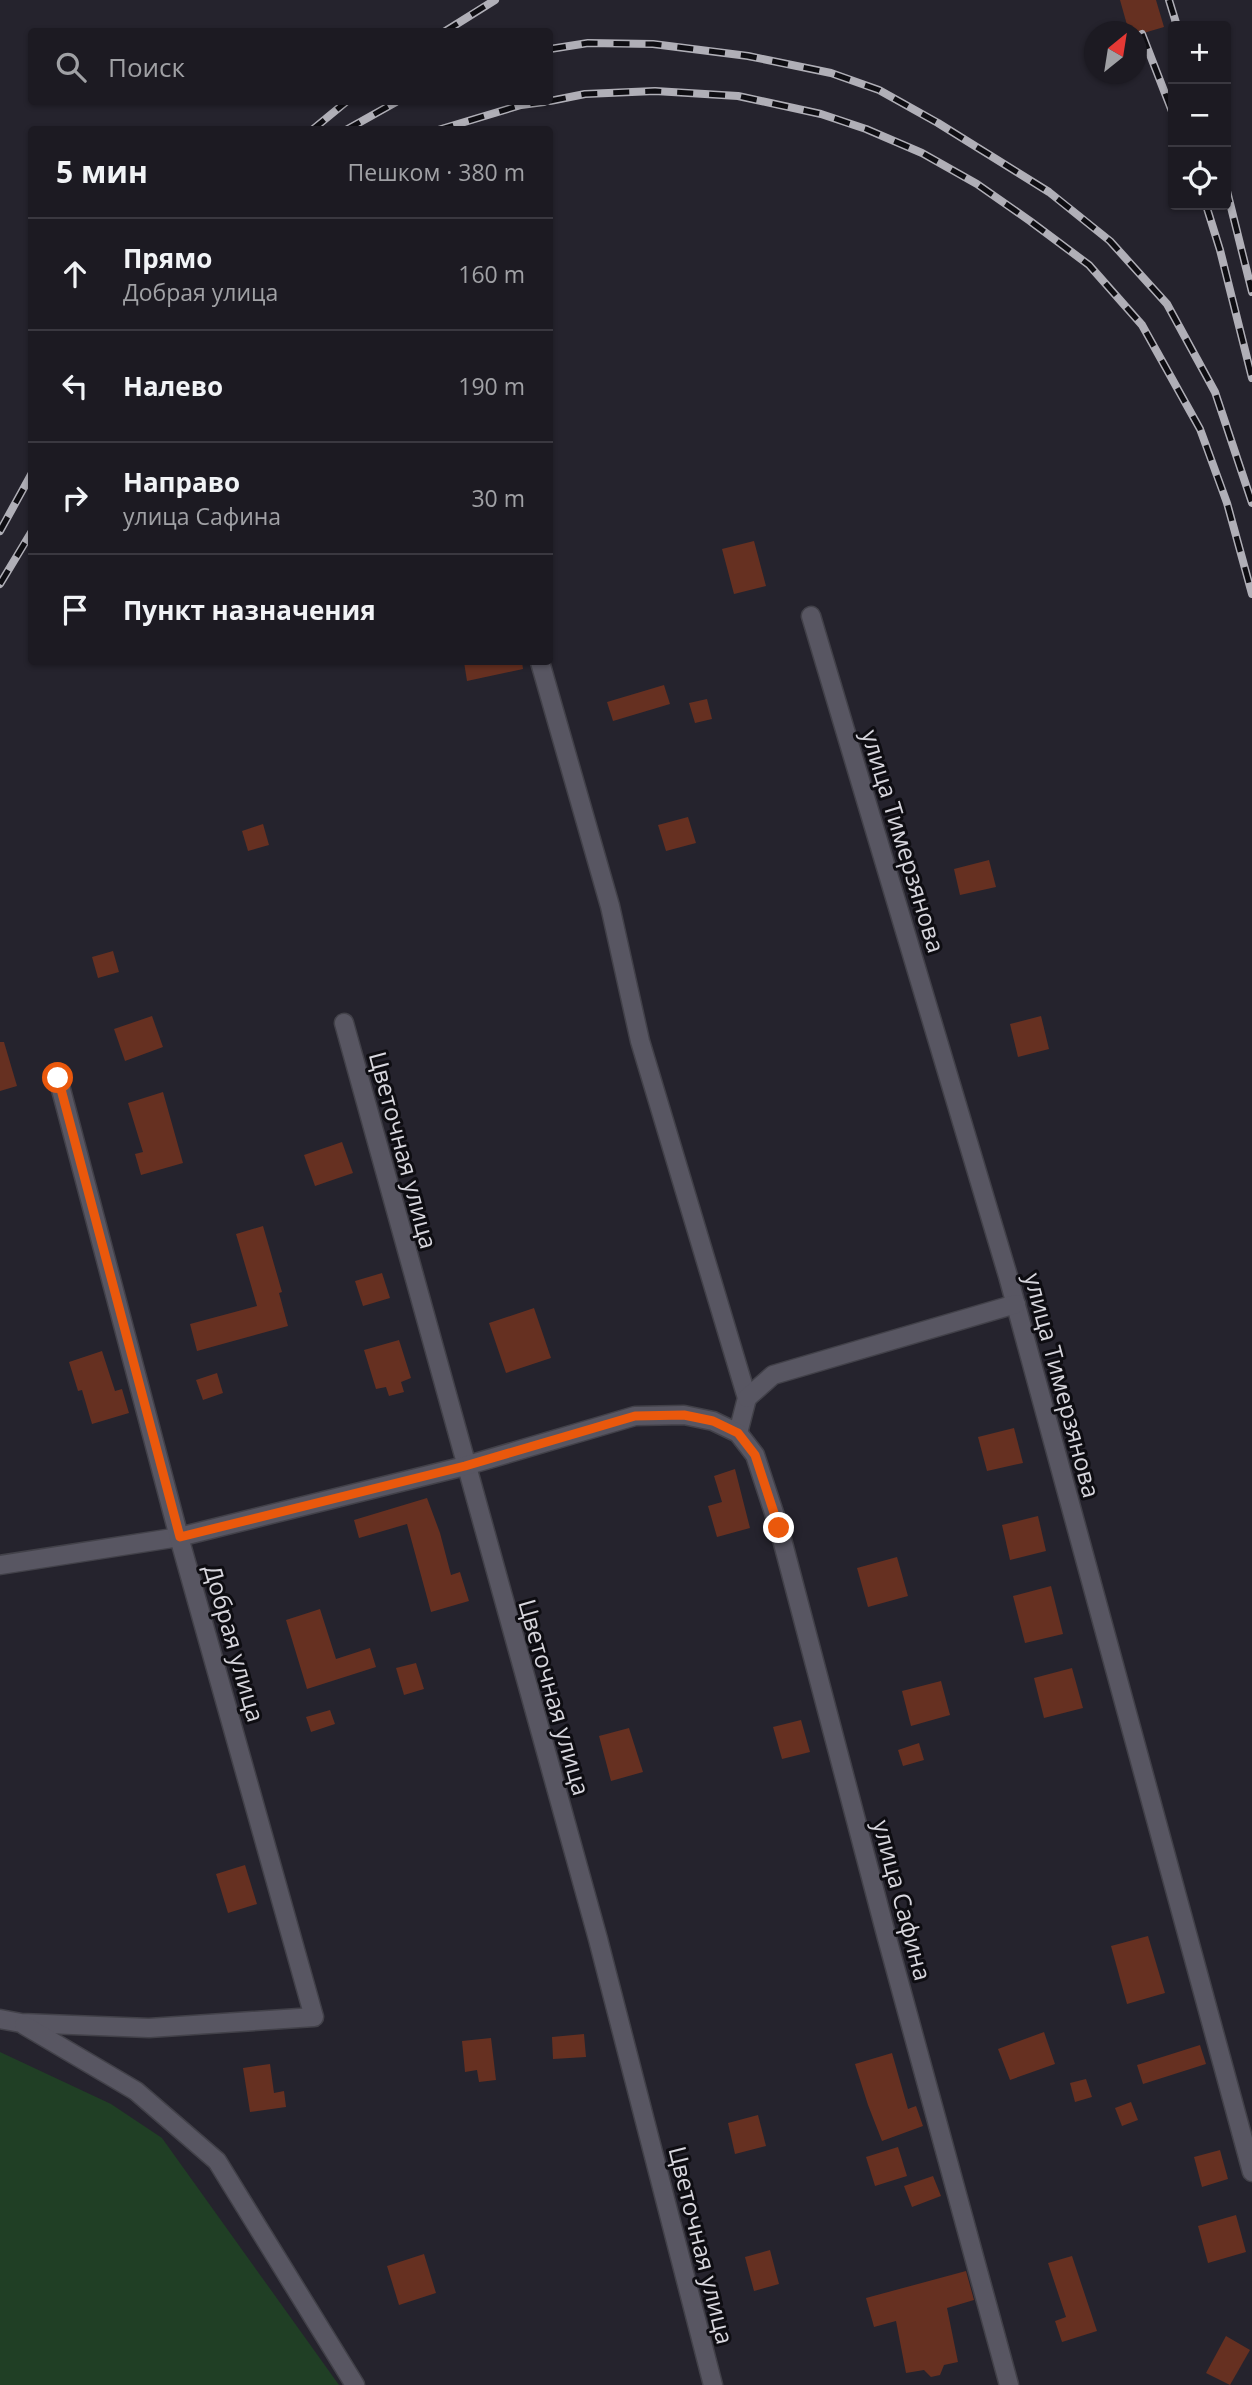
<!DOCTYPE html>
<html lang="ru">
<meta charset="utf-8">
<style>
:root{--surface:#1c1a22;--page:#29272f;--text:#f1f3f6;--muted:#a0a1a5;--line:#3a3840}
body{margin:0;font-family:"Open Sans",sans-serif;background:var(--page);color:var(--text)}
.controls{position:absolute;right:21px;top:21px;display:grid;overflow:hidden;border-radius:7px;box-shadow:0 2px 5px #0004}
.controls button{width:63px;height:63px;display:grid;place-items:center;padding:0;border:0;border-bottom:2px solid var(--line);background:var(--surface);color:var(--text);font:35px sans-serif}
.compass{position:absolute;left:1084px;top:21px;width:63px;height:63px;border-radius:50%;background:var(--surface);box-shadow:0 2px 5px #0004;rotate:30deg}
.stop{position:absolute;width:21px;height:21px;margin:-16px;border:5px solid #ea580c;border-radius:50%;background:#fff}
.stop.end{background:#ea580c;border-color:#fff;box-shadow:0 2px 7px #0008}
.list{margin:0;padding:0;list-style:none}
h2{display:flex;justify-content:space-between;align-items:center;height:91px;margin:0;padding:0 28px;font-size:30px}
h2 small{font-size:23px;font-weight:400;color:var(--muted)}
.list li{display:grid;grid-template-columns:46px 1fr auto;gap:21px;align-items:center;box-sizing:border-box;height:112px;padding:0 28px;border-top:2px solid var(--line)}
.list b{display:block;font-size:26px;white-space:nowrap}
.list p{margin:0;font-size:23px;white-space:nowrap;color:var(--muted)}
.list em{font-size:23px;font-style:normal;color:var(--muted)}
.icon{flex:none;width:38px;height:38px;fill:none;stroke:currentColor;stroke-width:2;stroke-linecap:round;stroke-linejoin:round}
.map{position:relative;flex:none;width:1252px;height:2385px;overflow:hidden}
.search{position:absolute;background:var(--surface);box-shadow:0 2px 5px #0004;left:28px;top:28px;width:525px;height:77px;display:flex;align-items:center;gap:18px;box-sizing:border-box;padding:0 24px;border-radius:7px;color:var(--muted);font-size:26px}
.panel{position:absolute;background:var(--surface);box-shadow:0 2px 5px #0004;left:28px;top:126px;width:525px;height:539px;border-radius:7px}
.map>svg:first-child{display:block}
</style>
<div class="map">
<svg width="1252" height="2385" viewBox="0 0 1252 2385">
<rect width="100%" height="100%" fill="#25232d"/>
<path fill="#203f25" d="M0,2052L111,2104L162,2138L339,2385H0Z"/>
<g fill="#663021">
<path d="M1120,0H1156L1164,27L1137,35V32H1129Z"/>
<path d="M754,541L766,586L734,594L722,549Z"/>
<path d="M464,662H522L523,669L467,681Z"/>
<path d="M664,685L670,704L613,721L607,702Z"/>
<path d="M707,699L712,719L695,723L689,703Z"/>
<path d="M688,817L696,843L666,851L658,825Z"/>
<path d="M263,824L269,845L248,851L242,831Z"/>
<path d="M989,860L996,887L960,895L954,869Z"/>
<path d="M113,951L119,972L98,978L92,957Z"/>
<path d="M152,1016L163,1047L125,1061L114,1029Z"/>
<path d="M1041,1016L1049,1049L1018,1057L1010,1024Z"/>
<path d="M0,1042H4L17,1086L0,1091Z"/>
<path d="M163,1092L183,1163L141,1175L135,1154L143,1152L128,1103Z"/>
<path d="M342,1142L353,1173L315,1186L304,1155Z"/>
<path d="M263,1226L282,1292L279,1293L288,1326L197,1351L190,1324L257,1306L236,1234Z"/>
<path d="M382,1273L390,1298L363,1306L355,1281Z"/>
<path d="M534,1308L551,1358L506,1373L489,1323Z"/>
<path d="M399,1340L411,1378L401,1382L404,1392L389,1396L386,1387L376,1389L364,1350Z"/>
<path d="M102,1351L115,1391L122,1389L129,1413L92,1424L82,1390L78,1391L69,1362Z"/>
<path d="M217,1373L223,1393L203,1400L196,1380Z"/>
<path d="M1014,1428L1023,1463L987,1471L978,1437Z"/>
<path d="M735,1469L750,1528L717,1537L708,1506L722,1502L714,1476Z"/>
<path d="M427,1498L440,1533L451,1575L460,1572L469,1601L431,1612L407,1524L359,1538L354,1520Z"/>
<path d="M1038,1516L1046,1551L1010,1560L1002,1525Z"/>
<path d="M897,1557L908,1596L868,1607L857,1568Z"/>
<path d="M1051,1586L1063,1634L1025,1643L1013,1596Z"/>
<path d="M320,1609L336,1659L370,1648L376,1667L307,1689L286,1620Z"/>
<path d="M416,1663L424,1689L404,1695L396,1668Z"/>
<path d="M1072,1668L1083,1708L1044,1718L1034,1678Z"/>
<path d="M941,1681L950,1715L911,1726L902,1691Z"/>
<path d="M330,1710L335,1724L311,1732L306,1717Z"/>
<path d="M801,1720L810,1752L782,1759L773,1727Z"/>
<path d="M629,1728L643,1772L611,1781L599,1736Z"/>
<path d="M919,1743L924,1760L903,1766L898,1750Z"/>
<path d="M245,1865L257,1904L228,1913L216,1874Z"/>
<path d="M1148,1936L1165,1993L1127,2004L1111,1946Z"/>
<path d="M1044,2032L1055,2064L1010,2080L998,2049Z"/>
<path d="M584,2034L586,2057L553,2059L552,2037Z"/>
<path d="M491,2038L496,2080L479,2082L477,2070L465,2072L462,2041Z"/>
<path d="M1200,2045L1206,2064L1143,2084L1137,2065Z"/>
<path d="M892,2053L908,2109L916,2106L923,2126L882,2141L868,2105L855,2064Z"/>
<path d="M270,2064L274,2093L284,2091L286,2107L250,2112L243,2068Z"/>
<path d="M1086,2079L1092,2097L1075,2102L1070,2083Z"/>
<path d="M1131,2102L1138,2120L1122,2126L1115,2108Z"/>
<path d="M758,2115L766,2146L735,2154L728,2123Z"/>
<path d="M898,2147L907,2176L875,2186L866,2157Z"/>
<path d="M1220,2150L1228,2179L1202,2187L1194,2157Z"/>
<path d="M933,2176L941,2196L912,2207L904,2186Z"/>
<path d="M1236,2215L1246,2252L1208,2263L1198,2226Z"/>
<path d="M770,2250L779,2284L754,2291L745,2257Z"/>
<path d="M424,2254L436,2293L399,2305L387,2266Z"/>
<path d="M1072,2256L1097,2331L1062,2342L1055,2321L1066,2317L1048,2263Z"/>
<path d="M966,2271L974,2300L947,2308L958,2362L944,2365L940,2375L931,2377L924,2370L906,2373L896,2321L874,2327L866,2298Z"/>
<path d="M1226,2336L1250,2350L1230,2385L1206,2373Z"/>
</g>
<g fill="none" stroke-linecap="round" stroke-linejoin="round">
<defs>
<g id="minor">
<path d="M811,616L1008,1276L1252,2172"/>
<path d="M540,662L610,906L640,1041L747,1398L738,1433"/>
<path d="M344,1023L598,1939L713,2385"/>
<path d="M747,1398L773,1375L1016,1304"/>
<path d="M0,1565L179,1537L465,1466L635,1416L684,1415L713,1421L738,1433L755,1455L779,1528L887,1938L1009,2385"/>
<path d="M0,2019L21,2023L149,2028L314,2017L179,1537L58,1078"/>
<path d="M24,2025L136,2091L217,2161L355,2385"/>
</g>
</defs>
<use href="#minor" stroke="#424149" stroke-width="21"/>
<use href="#minor" stroke="#585662" stroke-width="18"/>
<defs>
<g id="rail">
<path d="M1169,0L1177,26"/>
<path d="M444,32L495,0"/>
<path d="M1142,34L1173,114"/>
<path d="M550,49L588,43L653,44L748,56L831,73L879,90L938,123L1049,192L1110,241L1167,304L1215,392L1252,503"/>
<path d="M550,101L585,94L655,91L738,96L821,114L866,129L922,153L977,184L1030,221L1089,265L1142,325L1200,429L1227,503L1252,594"/>
<path d="M312,130L346,102"/>
<path d="M346,130L396,102"/>
<path d="M438,130L521,105L544,102"/>
<path d="M1226,187L1252,292"/>
<path d="M1206,205L1220,250L1252,378"/>
<path d="M0,531L32,473"/>
<path d="M0,584L32,531"/>
</g>
</defs>
<use href="#rail" stroke="#b0afb7" stroke-width="8"/>
<use href="#rail" stroke="#0e0d12" stroke-width="5" stroke-dasharray="16" stroke-linecap="butt"/>
</g>
<g fill="none" stroke-linecap="round" stroke-linejoin="round">
<path stroke="#ea580c" stroke-width="9" d="M58,1078L180,1537L465,1466L635,1416L684,1415L713,1421L738,1433L755,1455L779,1528"/>
</g>
<g text-anchor="middle" dominant-baseline="central" stroke-width="6" stroke-linejoin="round" paint-order="stroke">
<g font-size="24" fill="#d7d6dd" stroke="#0e0d12">
<text transform="translate(904 841) rotate(73)">улица Тимерзянова</text>
<text transform="translate(404 1150) rotate(75)">Цветочная улица</text>
<text transform="translate(1063 1385) rotate(75)">улица Тимерзянова</text>
<text transform="translate(235 1643) rotate(74)">Добрая улица</text>
<text transform="translate(555 1697) rotate(74)">Цветочная улица</text>
<text transform="translate(903 1900) rotate(75)">улица Сафина</text>
<text transform="translate(702 2245) rotate(76)">Цветочная улица</text>
</g>
</g>
</svg>
<div class="controls">
<button>+</button>
<button>−</button>
<button><svg class="icon" aria-label="locate" viewBox="0 0 24 24"><circle cx="12" cy="12" r="6"/><path d="M12 2v4M12 18v4M2 12h4M18 12h4"/></svg></button>
</div>
<svg class="compass" viewBox="-18 -18 36 36"><path d="M0-13l5 13h-10z" fill="#e53935"/><path d="M0 13l5-13h-10z" fill="#a0a1a5"/></svg>
<div class="stop" style="left:58px;top:1078px"></div>
<div class="stop end" style="left:779px;top:1528px"></div>
<div class="search"><svg class="icon" aria-label="search" viewBox="0 0 24 24"><circle cx="10" cy="10" r="6"/><path d="M15 15l6 6"/></svg>Поиск</div>
<section class="panel">
<h2>5 мин<small>Пешком · 380 m</small></h2>
<ul class="list">
<li><svg class="icon" aria-label="ahead" viewBox="0 0 24 24"><path d="M12 20V5M6 11l6-6 6 6"/></svg><div><b>Прямо</b><p>Добрая улица</p></div><em>160 m</em></li>
<li><svg class="icon" aria-label="left" viewBox="0 0 24 24"><path d="M17 20v-9H6M10 6l-5 5 5 5"/></svg><div><b>Налево</b></div><em>190 m</em></li>
<li><svg class="icon" aria-label="right" viewBox="0 0 24 24"><path d="M7 20v-9h11M14 6l5 5-5 5"/></svg><div><b>Направо</b><p>улица Сафина</p></div><em>30 m</em></li>
<li><svg class="icon" aria-label="arrive" viewBox="0 0 24 24"><path d="M6 21V4h12l-3 4 3 4H6"/></svg><div><b>Пункт назначения</b></div></li>
</ul>
</section>
</div>
